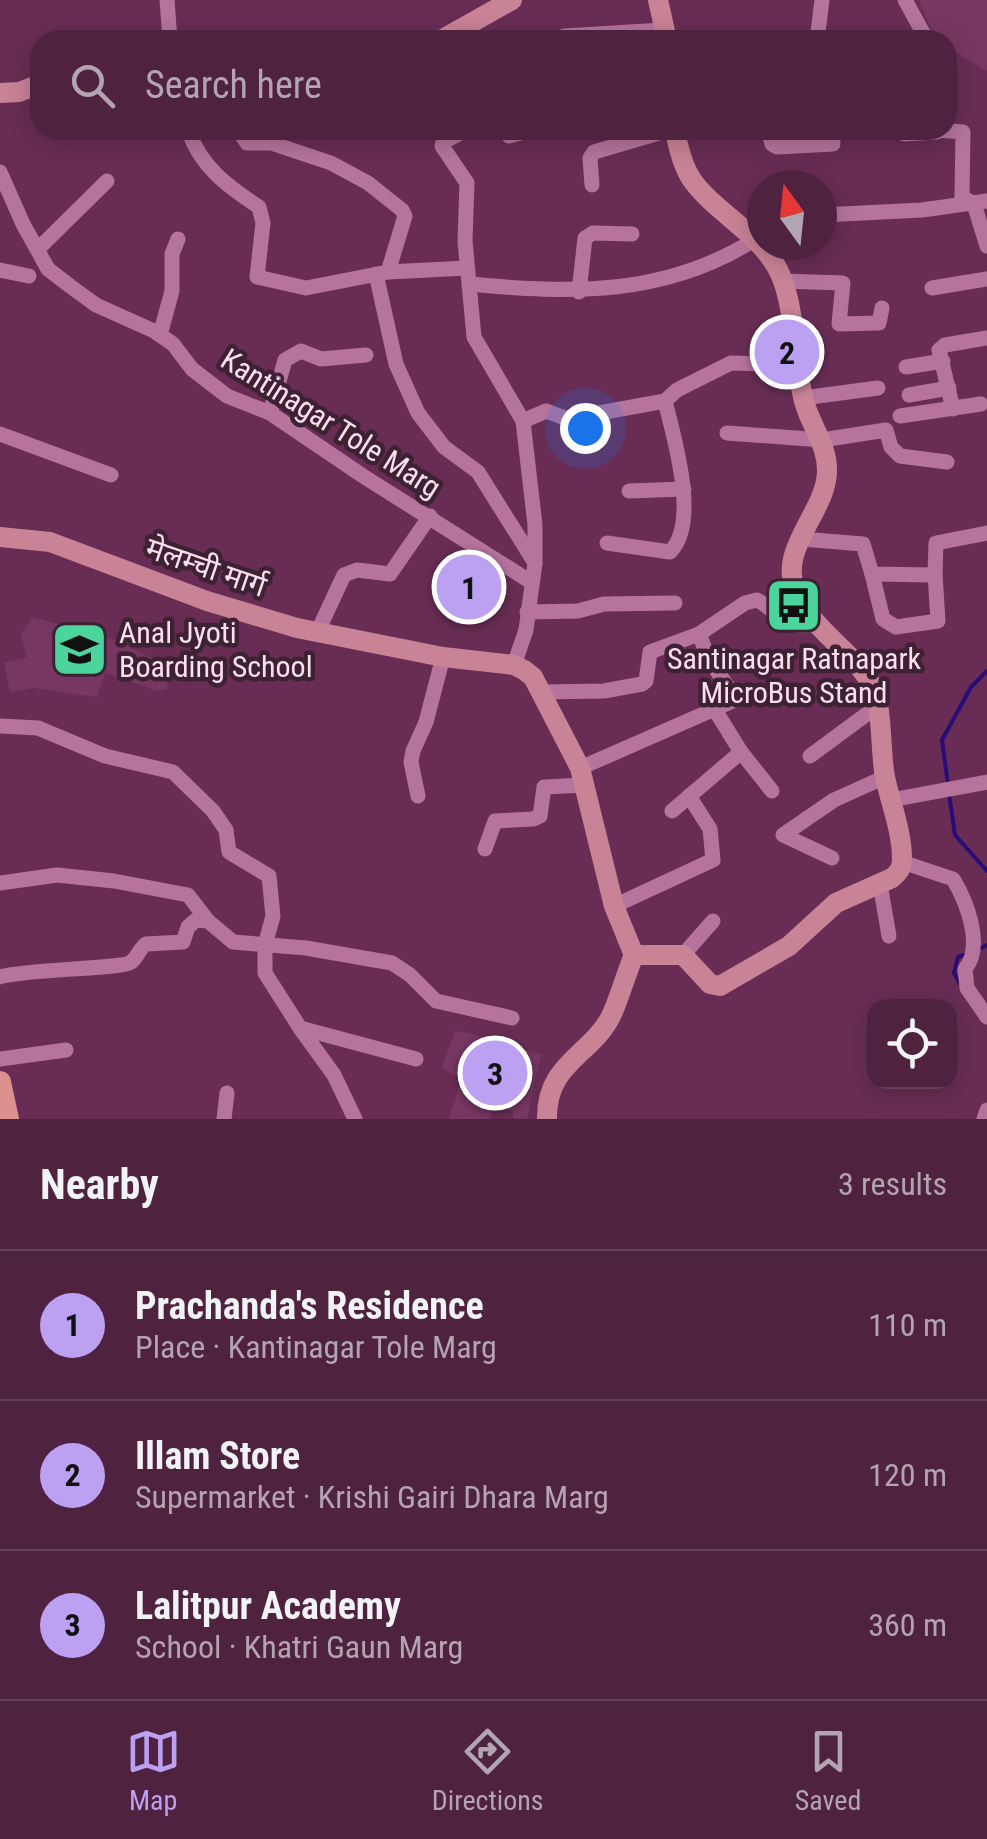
<!DOCTYPE html>
<meta charset="utf-8">
<style>
:root{--surface:#4f2240;--page:#552a47;--text:#f1f3f6;--muted:#b3a4b1;--line:#663f59;--accent:#bca0f2}
body{margin:0;font-family:"Roboto Condensed","Noto Sans Devanagari",sans-serif;background:var(--page);color:var(--text)}
.controls{position:absolute;right:30px;bottom:30px;display:grid;overflow:hidden;border-radius:20px;box-shadow:0 5px 25px #0003}
.controls button{width:90px;height:90px;display:grid;place-items:center;padding:0;border:0;border-bottom:2px solid var(--line);background:var(--surface);color:var(--text);font:50px sans-serif}
.compass{position:absolute;left:747px;top:170px;width:90px;height:90px;border-radius:50%;background:var(--surface);box-shadow:0 5px 25px #0003;rotate:345deg}
.you{position:absolute;left:585px;top:428px;width:35px;height:35px;margin:-25px;border:8px solid #fff;border-radius:50%;background:#1a73e8;box-shadow:0 0 0 15px #1a73e833}
.badge{display:grid;place-items:center;width:65px;height:65px;border-radius:50%;background:var(--accent);color:#111;font-size:32px;font-weight:700}
.pin{position:absolute;translate:-50% -50%;border:5px solid #fff;box-shadow:0 2px 10px #0006}
.list{margin:0;padding:0;list-style:none}
h2{display:flex;justify-content:space-between;align-items:center;height:130px;margin:0;padding:0 40px;font-size:42px}
h2 small{font-size:32px;font-weight:400;color:var(--muted)}
.list li{display:grid;grid-template-columns:65px 1fr auto;gap:30px;align-items:center;box-sizing:border-box;height:150px;padding:0 40px;border-top:2px solid var(--line)}
.list b{display:block;font-size:38px;white-space:nowrap}
.list p{margin:0;font-size:32px;white-space:nowrap;color:var(--muted)}
.list em{font-size:32px;font-style:normal;color:var(--muted)}
.icon{flex:none;width:55px;height:55px;fill:none;stroke:currentColor;stroke-width:2;stroke-linecap:round;stroke-linejoin:round}
.map{position:relative;flex:none;width:987px;height:1119px;overflow:hidden}
.search{position:absolute;background:var(--surface);box-shadow:0 5px 25px #0003;left:30px;right:30px;top:30px;height:110px;display:flex;align-items:center;gap:25px;box-sizing:border-box;padding:0 35px;border-radius:30px;color:var(--muted);font-size:38px}
.sheet{height:580px;background:var(--surface)}
nav{display:flex;justify-content:space-around;align-items:center;box-sizing:border-box;height:140px;border-top:2px solid var(--line);background:var(--surface);font-size:28px;color:var(--muted)}
nav a{display:grid;justify-items:center;gap:5px}
nav .on{color:var(--accent)}
.map>svg:first-child{display:block}
</style>
<div class="map">
<svg width="987" height="1119" viewBox="0 0 987 1119">
<rect width="100%" height="100%" fill="#692d55"/>
<g fill="#783762">
<path d="M919,0H987V71L947,47V40H936Z"/>
<path d="M32,617L116,640L163,664L168,689L157,691L105,672L97,697L34,688L10,692L4,662L27,658L21,635Z"/>
<path d="M455,1031L469,1033L541,1054L527,1119L513,1118V1111L494,1106L490,1119H449L461,1079L442,1068Z"/>
</g>
<g fill="none" stroke-linecap="round" stroke-linejoin="round">
<g stroke="#280c78" stroke-width="4">
<path d="M948,784L942,740L971,687L987,671"/>
<path d="M949,794L955,835L987,871"/>
<path d="M981,948L987,945"/>
<path d="M960,984L954,973L958,957L964,955"/>
</g>
<g stroke="#b6749d" stroke-width="15">
<path d="M167,0L170,40"/>
<path d="M905,0L927,40"/>
<path d="M564,36L663,30"/>
<path d="M817,40L822,0"/>
<path d="M188,130C201,167 227,186 259,207L263,223L257,277L306,288L388,272L405,216L402,210L368,183L331,163L271,143H247L238,130"/>
<path d="M466,130L443,142L442,146L467,183L465,241L474,337L523,421L535,525V563"/>
<path d="M768,130L772,144L777,147L833,144L832,130"/>
<path d="M937,130L963,132L962,197L974,204"/>
<path d="M904,134L937,132"/>
<path d="M509,136L532,130"/>
<path d="M0,172L23,224L48,269L70,286L96,305L154,331L173,344L192,369L227,396L270,413L363,476L531,582"/>
<path d="M592,185L590,158L594,152L669,130"/>
<path d="M974,204L987,246"/>
<path d="M822,215L922,210L987,201"/>
<path d="M38,249L107,181"/>
<path d="M0,270L29,276"/>
<path d="M388,272L467,268"/>
<path d="M376,274L396,364L418,413L444,447L478,472L535,563L526,630L514,665"/>
<path d="M783,281L843,283L839,324L879,323L882,308"/>
<path d="M470,284C571,294 665,296 754,240"/>
<path d="M932,288L987,279"/>
<path d="M579,292L585,238L593,233L632,234"/>
<path d="M160,335L172,291V254L178,239"/>
<path d="M906,367L943,361"/>
<path d="M909,395L949,388"/>
<path d="M803,398L878,388"/>
<path d="M953,409L939,350L945,345L987,338"/>
<path d="M270,413L285,360L301,351L321,359L366,355"/>
<path d="M900,416L981,404"/>
<path d="M523,421L546,411L565,418L577,417L665,401L677,390L731,363L800,365"/>
<path d="M727,433L822,440L886,430L891,447L900,456L947,462"/>
<path d="M0,434L111,475"/>
<path d="M629,491L684,489"/>
<path d="M801,539L863,544L872,574L932,575L935,574L936,543L987,533"/>
<path d="M607,543L670,552C700,523 674,438 665,401"/>
<path d="M872,574L883,619L896,627L938,621L935,574"/>
<path d="M527,612L578,611L604,604L675,603"/>
<path d="M317,633L344,575L357,570L390,574L430,516"/>
<path d="M541,692L604,691L642,684L646,681L650,652L699,634L745,603L757,600C777,611 791,632 815,624"/>
<path d="M715,710L741,752L772,791"/>
<path d="M0,726L38,728L105,756L173,772L213,811L226,830L229,852L269,876L273,916L265,945V973L300,1028L416,1059"/>
<path d="M810,756L879,705"/>
<path d="M580,768L733,701L734,696L709,659L699,634"/>
<path d="M418,796L411,762L413,751L426,722L443,657"/>
<path d="M891,800L987,782"/>
<path d="M672,811L741,752"/>
<path d="M485,849L495,821L533,819L540,816L544,787L586,785"/>
<path d="M832,858L783,835L834,800L885,777"/>
<path d="M902,862L953,879C967,902 984,946 965,969L967,988L987,1017"/>
<path d="M0,883L57,875L114,881L188,895L208,921"/>
<path d="M880,884L889,936"/>
<path d="M614,906L713,860L710,829L689,796"/>
<path d="M683,955L713,921"/>
<path d="M0,977C24,969 123,969 131,962C137,958 139,949 146,944L183,942L188,927L196,920L208,921L233,942L306,948L392,963L410,975L436,1001L512,1018"/>
<path d="M300,1028L334,1075L355,1119"/>
<path d="M0,1059L66,1050"/>
<path d="M224,1119L227,1093"/>
<path d="M984,1119L987,1110"/>
</g>
<g stroke="#c98396" stroke-width="20">
<path d="M658,0L667,40"/>
<path d="M441,40L512,0"/>
<path d="M0,93L19,92L40,84"/>
<path d="M0,537L50,542L207,601L297,628L443,657L514,665L524,670L533,677L580,768L614,906L634,955C626,974 620,996 612,1014C593,1055 546,1062 547,1119"/>
<path d="M634,955H683L710,984L720,986L789,946L836,903L892,878C899,872 902,868 902,859C902,831 891,805 885,777C880,751 883,710 873,688C855,650 808,630 794,586C781,547 826,510 827,472C828,445 810,425 804,401C794,364 796,318 783,281C767,236 718,216 692,180C682,165 678,147 675,130"/>
</g>
<path stroke="#dc918f" stroke-width="22" d="M0,1082L8,1119"/>
</g>
<defs>
<symbol id="bus-square" viewBox="-11 -11 22 22"><rect x="-9" y="-9" width="18" height="18" rx="4" fill="#4bd49b" stroke="#3d2233"/><path d="M-5-6H5V4H4V6H2V4H-2V6H-4V4H-5ZM-3.5-4V0h7V-4ZM-3.5 1.2v1.5H-2V1.2ZM2 1.2v1.5H3.5V1.2Z" fill="#111"/></symbol>
<symbol id="school-square" viewBox="-11 -11 22 22"><rect x="-9" y="-9" width="18" height="18" rx="4" fill="#4bd49b" stroke="#3d2233"/><path d="M0-5L7-2L0 1L-7-2ZM-4 1L0 2.5L4 1V4Q0 6-4 4Z" fill="#111"/></symbol>
</defs>
<g fill-rule="evenodd">
<use href="#bus-square" x="762" y="574" width="63" height="63"/>
<use href="#school-square" x="48" y="618" width="63" height="63"/>
</g>
<g text-anchor="middle" dominant-baseline="central" stroke-width="9" stroke-linejoin="round" paint-order="stroke">
<g font-size="30" fill="#fddff0" stroke="#3d2233">
<text transform="translate(331 423) rotate(32)">Kantinagar Tole Marg</text>
<text transform="translate(206 567) rotate(19)">मेलम्ची मार्ग</text>
</g>
<g font-size="30" fill="#fddff0" stroke="#3d2233" text-anchor="start">
<text x="119" y="632">Anal Jyoti<tspan x="119" dy="34">Boarding School</tspan></text>
<text x="794" y="658" text-anchor="middle">Santinagar Ratnapark<tspan x="794" dy="34">MicroBus Stand</tspan></text>
</g>
</g>
</svg>
<div class="controls">
<button><svg class="icon" aria-label="locate" viewBox="0 0 24 24"><circle cx="12" cy="12" r="6"/><path d="M12 2v4M12 18v4M2 12h4M18 12h4"/></svg></button>
</div>
<svg class="compass" viewBox="-18 -18 36 36"><path d="M0-13l5 13h-10z" fill="#e53935"/><path d="M0 13l5-13h-10z" fill="#b3a4b1"/></svg>
<div class="you"></div>
<div class="pin badge" style="left:469px;top:587px">1</div>
<div class="pin badge" style="left:787px;top:352px">2</div>
<div class="pin badge" style="left:495px;top:1073px">3</div>
<div class="search"><svg class="icon" aria-label="search" viewBox="0 0 24 24"><circle cx="10" cy="10" r="6"/><path d="M15 15l6 6"/></svg>Search here</div>
</div>
<section class="sheet">
<h2>Nearby<small>3 results</small></h2>
<ul class="list">
<li><span class="badge">1</span><div><b>Prachanda's Residence</b><p>Place · Kantinagar Tole Marg</p></div><em>110 m</em></li>
<li><span class="badge">2</span><div><b>Illam Store</b><p>Supermarket · Krishi Gairi Dhara Marg</p></div><em>120 m</em></li>
<li><span class="badge">3</span><div><b>Lalitpur Academy</b><p>School · Khatri Gaun Marg</p></div><em>360 m</em></li>
</ul>
</section>
<nav>
<a class="on"><svg class="icon" aria-label="map" viewBox="0 0 24 24"><path d="M3 6l6-2 6 2 6-2v14l-6 2-6-2-6 2zM9 4v14M15 6v14"/></svg>Map</a>
<a><svg class="icon" aria-label="directions" viewBox="0 0 24 24"><path d="M12 3l9 9-9 9-9-9zM9 14v-3h6M13 9l2 2-2 2"/></svg>Directions</a>
<a><svg class="icon" aria-label="saved" viewBox="0 0 24 24"><path d="M7 4h10v16l-5-4-5 4z"/></svg>Saved</a>
</nav>
